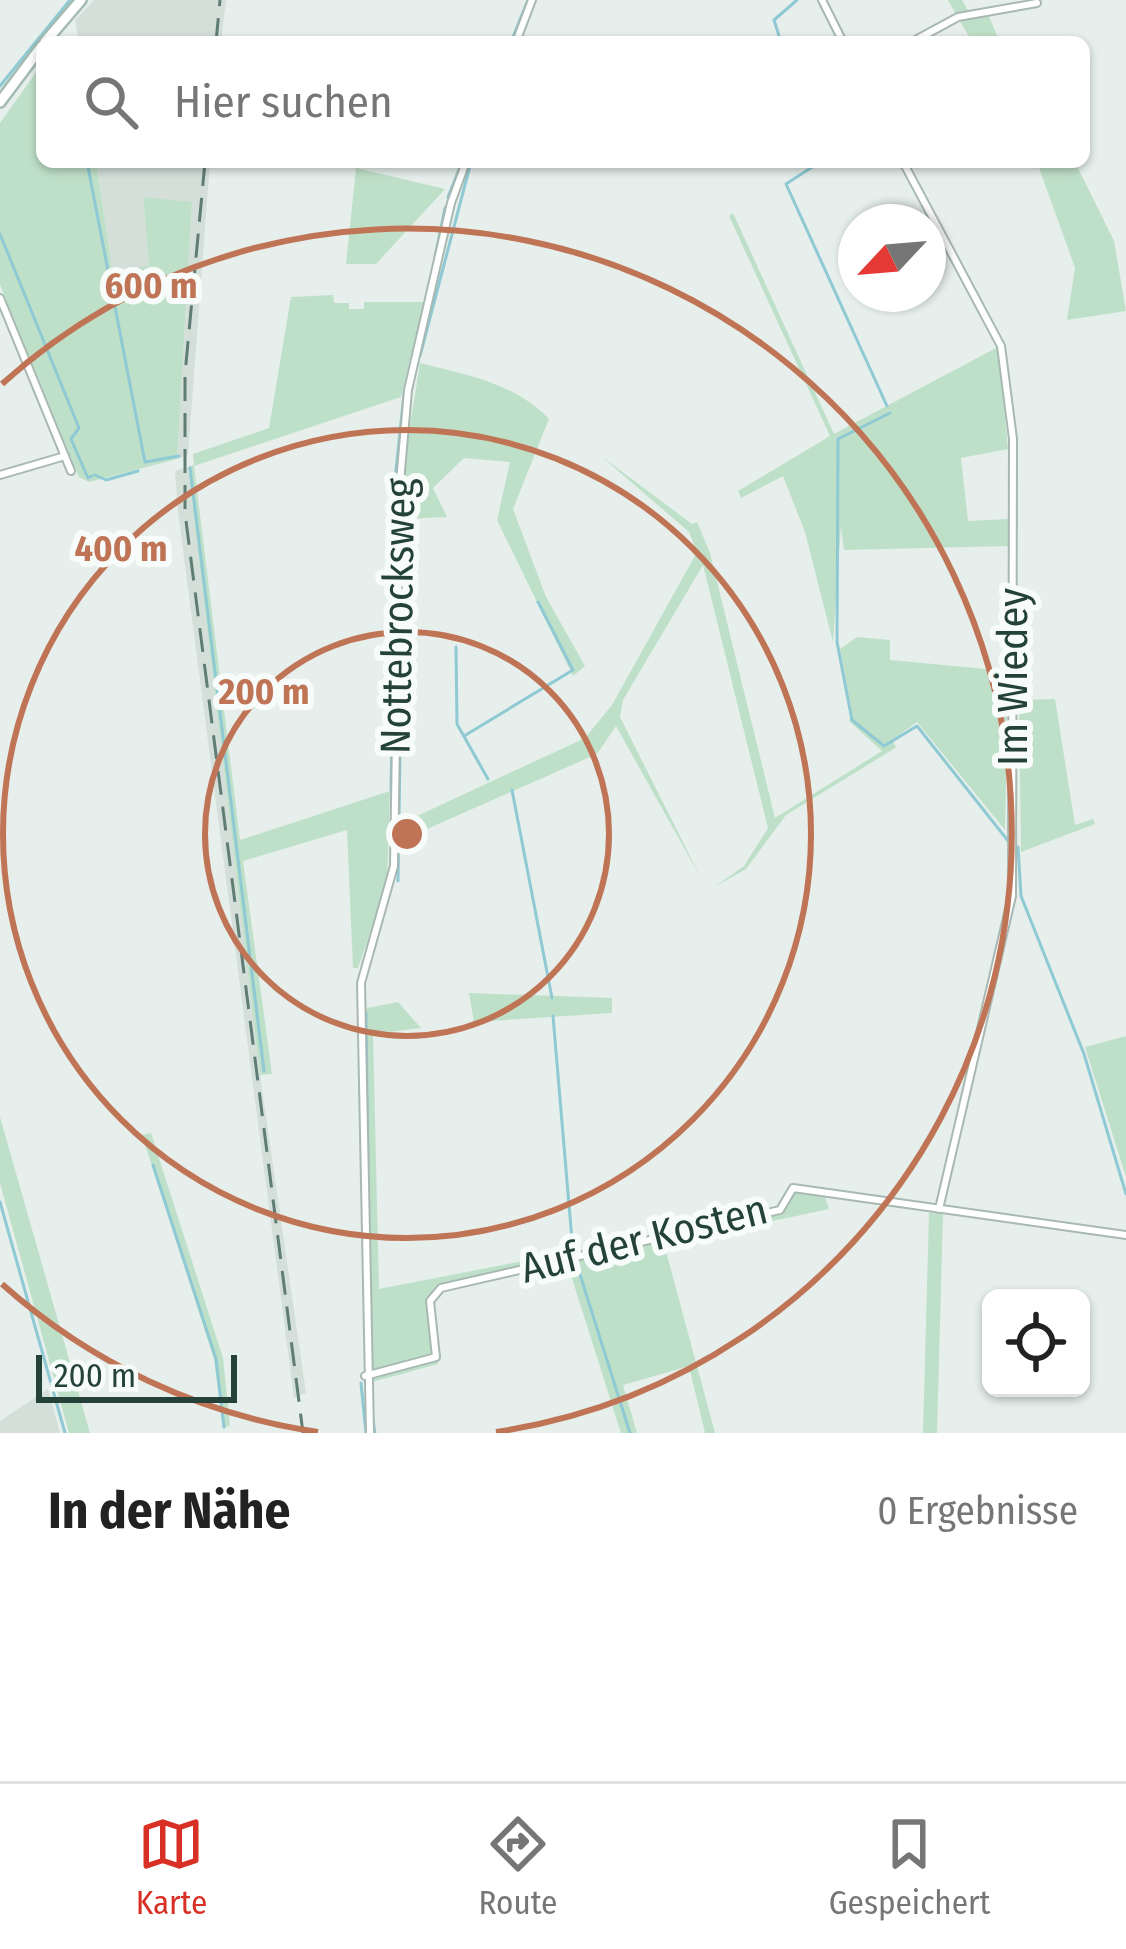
<!DOCTYPE html>
<html lang="de">
<meta charset="utf-8">
<style>
:root{--surface:#fff;--page:#f6f6f6;--text:#222;--muted:#767676;--line:#e0e0e0;--accent:#d93025}
body{margin:0;font-family:"Fira Sans Condensed",sans-serif;background:var(--page);color:var(--text)}
.controls{position:absolute;right:36px;bottom:36px;display:grid;overflow:hidden;border-radius:18px;box-shadow:0 3px 9px #0004}
.controls button{width:108px;height:108px;display:grid;place-items:center;padding:0;border:0;border-bottom:3px solid var(--line);background:var(--surface);color:var(--text);font:60px sans-serif}
.compass{position:absolute;left:838px;top:204px;width:108px;height:108px;border-radius:50%;background:var(--surface);box-shadow:0 3px 9px #0004;rotate:244deg}
.scale{position:absolute;left:36px;bottom:30px;width:201px;box-sizing:border-box;padding-left:12px;border:6px solid #24423a;border-top:0;font-size:33px;line-height:42px;white-space:nowrap;color:#24423a;-webkit-text-stroke:9px #f7fbf9;paint-order:stroke}
.list{margin:0;padding:0;list-style:none}
h2{display:flex;justify-content:space-between;align-items:center;height:156px;margin:0;padding:0 48px;font-size:51px}
h2 small{font-size:39px;font-weight:400;color:var(--muted)}
.icon{flex:none;width:66px;height:66px;fill:none;stroke:currentColor;stroke-width:2;stroke-linecap:round;stroke-linejoin:round}
.map{position:relative;flex:none;width:1126px;height:1433px;overflow:hidden}
.search{position:absolute;background:var(--surface);box-shadow:0 3px 9px #0004;left:36px;right:36px;top:36px;height:132px;display:flex;align-items:center;gap:30px;box-sizing:border-box;padding:0 42px;border-radius:18px;color:var(--muted);font-size:45px}
.sheet{height:348px;background:var(--surface)}
nav{display:flex;justify-content:space-around;align-items:center;box-sizing:border-box;height:168px;border-top:3px solid var(--line);background:var(--surface);font-size:33px;color:var(--muted)}
nav a{display:grid;justify-items:center;gap:6px}
nav .on{color:var(--accent)}
.map>svg:first-child{display:block}
</style>
<div class="map">
<svg width="1126" height="1433" viewBox="0 0 1126 1433">
<rect width="100%" height="100%" fill="#e6efeb"/>
<g fill="#d4dfda">
<path d="M94,0H226L221,42H79L75,20Z"/>
<path d="M96,162H210L188,455L177,459L192,203L143,197L149,265L113,274Z"/>
<path d="M188,467L260,1075L306,1393L294,1398L178,512L175,471Z"/>
<path d="M48,1389L60,1433H0V1421Z"/>
</g>
<g fill="#bfe0c8">
<path d="M948,0H962L969,12L986,10L1000,42H972Z"/>
<path d="M42,64V162H96L113,274L149,265L143,197L192,202L177,459L89,482L79,477L0,285V123Z"/>
<path d="M1037,162H1075L1114,241L1126,311L1067,320L1075,268Z"/>
<path d="M356,168L445,189L376,264H346Z"/>
<path d="M733,213L834,434L996,348L999,357L1008,449L961,458L968,521L1009,519V546L844,550L841,526L833,642L805,532L783,476L741,498L738,491L830,436L729,216Z"/>
<path d="M333,295L334,303H349V309H364V302H424L401,397L194,466L240,840L390,791L387,884L358,968H353L347,830L243,861L272,1074L260,1075L188,467L194,465L193,454L269,428L291,297Z"/>
<path d="M420,363C467,375 515,383 549,419L513,509L546,597L585,666L573,676L497,520L510,462L464,458L433,488L447,517L403,519L406,451Z"/>
<path d="M601,456L692,524L697,522L710,553L775,818L882,751L849,721L852,713L840,649L857,637L890,640V660L1008,671L1005,830L917,722L892,740L896,747L892,750L786,815L746,869L713,888L744,866L768,828L703,565L623,700L620,717L701,878L616,726L597,754L402,840V823L585,738L612,705L697,552L689,532Z"/>
<path d="M1055,699L1075,825L1093,819L1095,824L1021,852L1019,700Z"/>
<path d="M469,993L612,998V1013L474,1022Z"/>
<path d="M398,1002L421,1028L373,1034L379,1289L781,1211L796,1191L824,1194L829,1209L664,1244L715,1433H705L689,1366L623,1385L637,1433H621L568,1266L440,1285L427,1300L438,1364L372,1382L367,1008Z"/>
<path d="M1126,1036V1177L1085,1047Z"/>
<path d="M0,1117L90,1433H69L0,1183Z"/>
<path d="M151,1133L223,1358L230,1425L223,1429L214,1359L142,1135Z"/>
<path d="M929,1213L943,1214L937,1433H923Z"/>
</g>
<g fill="none" stroke-linecap="round" stroke-linejoin="round">
<g stroke="#8ec9d4" stroke-width="3">
<path d="M511,42L528,0"/>
<path d="M781,42L774,20L797,0"/>
<path d="M0,86L70,0"/>
<path d="M87,162L145,462L179,456"/>
<path d="M820,162L786,184L887,406"/>
<path d="M448,197L462,162"/>
<path d="M0,234L79,428L71,439L88,478L92,476"/>
<path d="M435,257L445,208"/>
<path d="M420,356L471,162"/>
<path d="M890,413L838,439L837,642L852,720L884,746L917,726L1009,842"/>
<path d="M190,468L264,1071"/>
<path d="M95,475L106,480L138,471"/>
<path d="M456,647L457,724L488,779"/>
<path d="M392,692L395,480L404,394"/>
<path d="M392,723V703"/>
<path d="M464,736L573,670L538,602"/>
<path d="M391,790L392,733"/>
<path d="M512,790L552,998"/>
<path d="M1009,840V783"/>
<path d="M1018,847L1021,896L1084,1054L1126,1194"/>
<path d="M398,881L400,752"/>
<path d="M366,1013L368,1167"/>
<path d="M553,1016L573,1252"/>
<path d="M153,1165L216,1359L224,1427"/>
<path d="M0,1202L65,1433"/>
<path d="M577,1265L630,1433"/>
<path d="M361,1383L366,1433"/>
<path d="M372,1414L375,1433"/>
</g>
<defs>
<g id="street">
<path d="M822,0L843,42"/>
<path d="M516,42L532,0"/>
<path d="M912,42L958,17L1037,3"/>
<path d="M903,162L1001,346L1013,439L1012,896L939,1209"/>
<path d="M0,298L71,471"/>
<path d="M0,475L65,456"/>
<path d="M365,1376L436,1357L430,1301L441,1288L780,1210L793,1188L1126,1235"/>
<path d="M370,1433L361,983L394,866L400,482L408,390L451,203L466,162"/>
</g>
<g id="secondary">
<path d="M45,42L81,0"/>
<path d="M0,102L42,46"/>
</g>
</defs>
<use href="#street" stroke="#a8b8b2" stroke-width="10"/>
<use href="#secondary" stroke="#a4bbb3" stroke-width="14"/>
<use href="#street" stroke="#fff" stroke-width="6"/>
<use href="#secondary" stroke="#fff" stroke-width="9"/>
<g stroke="#5f7d75" stroke-width="3" stroke-dasharray="24 12" stroke-linecap="butt">
<path d="M216,42L220,0"/>
<path d="M205,162L185,374V513L303,1433"/>
</g>
</g>
<g fill="none" stroke="#c07456" stroke-width="6">
<circle cx="407" cy="834" r="202"/>
<circle cx="407" cy="834" r="404"/>
<path d="M318 1432A605 605 0 0 1 2 1284M2 384A605 605 0 1 1 496 1432"/>
</g>
<g text-anchor="middle" dominant-baseline="central" stroke-width="12" stroke-linejoin="round" paint-order="stroke">
<g font-size="42" fill="#24423a" stroke="#f7fbf9">
<text transform="translate(398 616) rotate(-89)">Nottebrocksweg</text>
<text transform="translate(1013 677) rotate(-90)">Im Wiedey</text>
<text transform="translate(644 1239) rotate(-14)">Auf der Kosten</text>
</g>
</g>
<circle cx="407" cy="834" r="18" fill="#c07456" stroke="#f7fbf9" stroke-width="6"/>
<g font-size="36" text-anchor="middle" font-weight="bold" fill="#c07456" stroke="#f7fbf9" stroke-width="12" stroke-linejoin="round" paint-order="stroke">
<text x="151" y="298">600 m</text>
<text x="121" y="561">400 m</text>
<text x="264" y="704">200 m</text>
</g>
</svg>
<div class="controls">
<button><svg class="icon" aria-label="locate" viewBox="0 0 24 24"><circle cx="12" cy="12" r="6"/><path d="M12 2v4M12 18v4M2 12h4M18 12h4"/></svg></button>
</div>
<svg class="compass" viewBox="-18 -18 36 36"><path d="M0-13l5 13h-10z" fill="#e53935"/><path d="M0 13l5-13h-10z" fill="#767676"/></svg>
<div class="scale">200 m</div>
<div class="search"><svg class="icon" aria-label="search" viewBox="0 0 24 24"><circle cx="10" cy="10" r="6"/><path d="M15 15l6 6"/></svg>Hier suchen</div>
</div>
<section class="sheet">
<h2>In der Nähe<small>0 Ergebnisse</small></h2>
<ul class="list">
</ul>
</section>
<nav>
<a class="on"><svg class="icon" aria-label="map" viewBox="0 0 24 24"><path d="M3 6l6-2 6 2 6-2v14l-6 2-6-2-6 2zM9 4v14M15 6v14"/></svg>Karte</a>
<a><svg class="icon" aria-label="directions" viewBox="0 0 24 24"><path d="M12 3l9 9-9 9-9-9zM9 14v-3h6M13 9l2 2-2 2"/></svg>Route</a>
<a><svg class="icon" aria-label="saved" viewBox="0 0 24 24"><path d="M7 4h10v16l-5-4-5 4z"/></svg>Gespeichert</a>
</nav>
